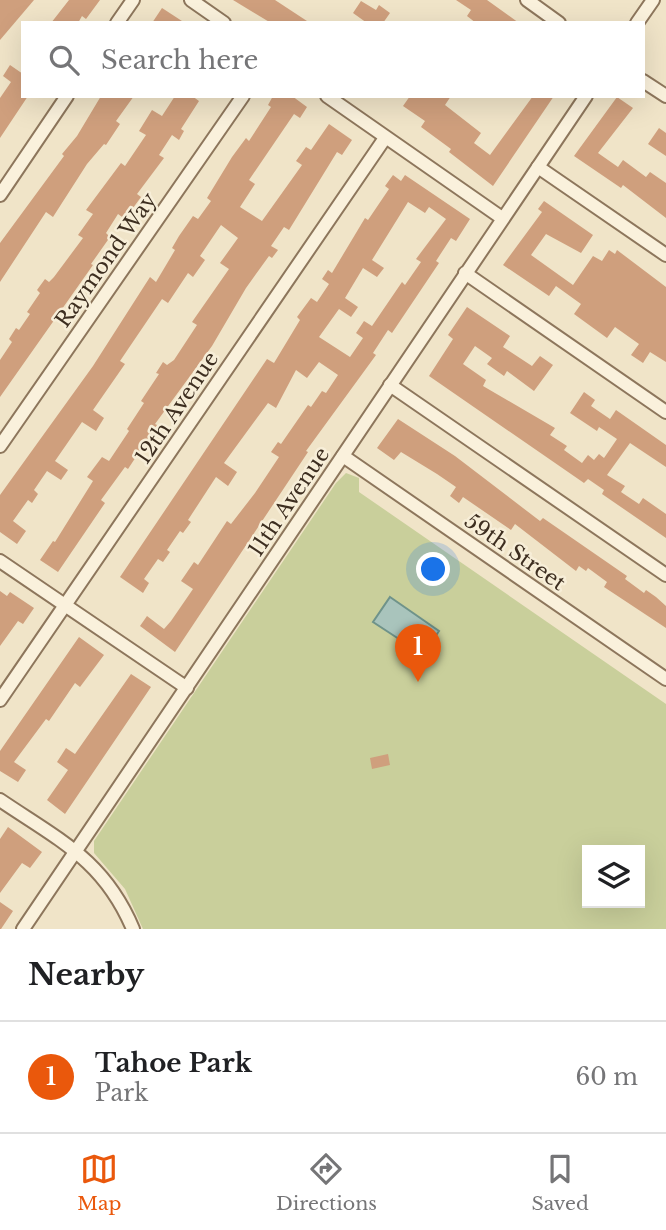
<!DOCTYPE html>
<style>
:root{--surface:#fff;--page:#f2f2f2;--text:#202124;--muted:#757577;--line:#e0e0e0;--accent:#ea580c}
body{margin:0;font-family:"Libre Baskerville",serif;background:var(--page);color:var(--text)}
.controls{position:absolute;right:21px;bottom:21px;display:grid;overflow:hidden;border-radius:0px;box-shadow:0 7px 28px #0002}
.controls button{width:63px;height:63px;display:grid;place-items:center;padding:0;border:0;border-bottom:2px solid var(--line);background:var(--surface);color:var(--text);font:35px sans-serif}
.you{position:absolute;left:434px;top:570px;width:24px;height:24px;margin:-18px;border:5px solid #fff;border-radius:50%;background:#1a73e8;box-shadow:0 0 0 10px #1a73e833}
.badge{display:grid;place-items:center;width:46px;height:46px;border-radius:50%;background:var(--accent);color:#fff;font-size:23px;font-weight:700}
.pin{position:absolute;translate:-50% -58px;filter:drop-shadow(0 2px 4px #0008)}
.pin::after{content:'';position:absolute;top:37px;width:24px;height:21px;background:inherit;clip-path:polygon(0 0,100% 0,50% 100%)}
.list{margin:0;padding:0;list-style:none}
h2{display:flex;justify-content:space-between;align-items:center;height:91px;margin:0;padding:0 28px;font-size:30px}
h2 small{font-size:23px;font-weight:400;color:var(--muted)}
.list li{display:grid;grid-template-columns:46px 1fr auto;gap:21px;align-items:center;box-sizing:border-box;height:112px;padding:0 28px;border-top:2px solid var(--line)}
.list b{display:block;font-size:26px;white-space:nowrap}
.list p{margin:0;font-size:23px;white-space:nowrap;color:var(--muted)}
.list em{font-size:23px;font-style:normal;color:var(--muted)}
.icon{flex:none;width:38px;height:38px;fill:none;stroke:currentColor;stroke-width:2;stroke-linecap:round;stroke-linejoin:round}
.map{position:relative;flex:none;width:666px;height:929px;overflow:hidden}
.search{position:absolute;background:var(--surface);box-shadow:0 7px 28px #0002;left:21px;right:21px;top:21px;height:77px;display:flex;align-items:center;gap:18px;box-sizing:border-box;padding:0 24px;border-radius:0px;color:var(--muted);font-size:26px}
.sheet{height:203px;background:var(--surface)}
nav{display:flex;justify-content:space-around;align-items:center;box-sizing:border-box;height:98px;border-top:2px solid var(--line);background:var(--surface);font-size:19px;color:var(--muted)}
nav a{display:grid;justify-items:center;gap:4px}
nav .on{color:var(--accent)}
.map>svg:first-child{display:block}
</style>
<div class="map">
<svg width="666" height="929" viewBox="0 0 666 929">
<rect width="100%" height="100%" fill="#f0e4c8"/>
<path fill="#c9cf9b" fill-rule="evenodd" d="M346,473L359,478V492L666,704V929H143L125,889L94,853V841L336,483ZM587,850H640V903H587Z"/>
<path fill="#a9c4bc" stroke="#6f938a" stroke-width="2" d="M390,597L439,631L415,666L398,655L405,643L373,622Z"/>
<g fill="#cf9f7d" fill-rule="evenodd">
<path d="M0,0H34L0,40Z"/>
<path d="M69,0H100L86,19L82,16L78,23H51Z"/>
<path d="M233,0H275L310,23H271Z"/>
<path d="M456,0H487L519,23H476L467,16L471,10Z"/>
<path d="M361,1L376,10L379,5L390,13L383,23H367L353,13Z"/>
<path d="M162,8L185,23H152Z"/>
<path d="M10,65L23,74V96H28L0,138V98L11,82L3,76Z"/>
<path d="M101,96H134L116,121L120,124L106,145L104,144L87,164L53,217L46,212L0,282V243L64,156L62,154L77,136Z"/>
<path d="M175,96H192L199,101L181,129L184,131L179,140L172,135L159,155L164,158L137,194L141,197L125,219L118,214L106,233L110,237L91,264L93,265L0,397V360L12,342L9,339L16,328L19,330L30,314L27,312L40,293L37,290L45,279L49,282L54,277L83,238L78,235L93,214L86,210L121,163L125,166L146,135L139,131L152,110L162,116Z"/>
<path d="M273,96H292L307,107L300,118L294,114L249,180L255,184L240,207L262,221L302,165L296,161L306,147L311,150L329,124L352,140L342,155L337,152L289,230L284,227L271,246L278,250L272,258L269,256L246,288L212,346L155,424L157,425L128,469L125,467L101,500L105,503L58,572L40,560L53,541L55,542L93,481L87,477L102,457L109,461L129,431L127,429L144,403L141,401L159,374L156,373L163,362L167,365L174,360L197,325L192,322L229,269L220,263L238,238L221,225L200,256L205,260L193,277L188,273L168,303L162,299L120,361L125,364L93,410L104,418L96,431L82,422L55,461L68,470L61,480L47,471L34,490L38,494L32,503L28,500L13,521L26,531L17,544L0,532V495L93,366L150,277L156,282L175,250L172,248L179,236L193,216L198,219L211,201L207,198L232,157L246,138L249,141L271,107L268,105Z"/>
<path d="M410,96H451L445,105L481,133L474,143L490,155L533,96H554L493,186L449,152L451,149L421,127L425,121L403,106Z"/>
<path d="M617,97L633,108L598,153L618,167L623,160L646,177L650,172L666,183V218L623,185L621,188L574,156Z"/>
<path d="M659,128L666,133V156L648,144Z"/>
<path d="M393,175L401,181L405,175L470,219L456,241L451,238L436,261L439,263L392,333L388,330L373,353L376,355L306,451L308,452L175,652L140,626L147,616L164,629L171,621L193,589L181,581L194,562L198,565L227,521L231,524L255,493L279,457L271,452L278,442L281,444L308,405L311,407L322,391L326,393L338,375L319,362L307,378L296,370L276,408L268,403L224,463L237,472L228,486L216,477L188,520L191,522L183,533L180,531L167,550L170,552L163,562L158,559L144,579L149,583L143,593L120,577L267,359L274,363L300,320L297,317L311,298L317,302L329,284L322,279L328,270L332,273L365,218L368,220L389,189L385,186ZM408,202L425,213L429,207L446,219L416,259L421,262L405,285L402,282L372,326L364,321L356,333L363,338L350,357L319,337L339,309L351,317L358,307L345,298L363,268L377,277L384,268L372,260Z"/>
<path d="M544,201L593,235L581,253L546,234L531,255L573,285L593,256L602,261L609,250L615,254L617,250L666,287V362L650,352L643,363L631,355L639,344L615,327L607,338L574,314L581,304L556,286L549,296L503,265L542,212L538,209Z"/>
<path d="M467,307L510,336L503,347L532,366L540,356L553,365L534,391L507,371L504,376L487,364L492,358L475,346L463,364L486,380L483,386L555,428L550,435L567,446L564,450L582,463L588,455L594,460L599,454L604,458L617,439L599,427L597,431L570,413L584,392L595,400L591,406L610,419L616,410L666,445V467L630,443L607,475L625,486L621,492L639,504L643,498L666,514V538L602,494L604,490L588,479L584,483L429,376L453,339L448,335Z"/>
<path d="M398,419L455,456L540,521L543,518L627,576L625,579L644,593L646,590L656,597L666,606V628L604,587L607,582L588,568L586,571L579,566L576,571L515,524L511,530L463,497L459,503L450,496L456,487L437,474L401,452L394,460L377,448Z"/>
<path d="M0,591L7,596L10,592L34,608L23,624L18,621L0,646Z"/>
<path d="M79,637L104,655L80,687L75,683L49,721L46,719L14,762L26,770L18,782L0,771V751Z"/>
<path d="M131,674L151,687L65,814L47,800L68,770L57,762L66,748L75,754Z"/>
<path d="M388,754L390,765L372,769L370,758Z"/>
<path d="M8,827L42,852L30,868L22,863L0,893V839Z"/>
<path d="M0,902L13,911L1,929H0Z"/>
</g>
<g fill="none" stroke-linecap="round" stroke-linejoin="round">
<defs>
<g id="street">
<path d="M191,0L224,23"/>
<path d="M527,0L559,23"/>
<path d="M117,23L133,0"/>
<path d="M637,23L653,0"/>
<path d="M643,81L666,96"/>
<path d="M327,96L502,218"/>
<path d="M538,167L666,255"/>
<path d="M0,195L67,96"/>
<path d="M465,273L666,412"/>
<path d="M390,385L666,575"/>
<path d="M0,446L243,96"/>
<path d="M343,456L666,679"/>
<path d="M0,561L187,688"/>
<path d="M0,700L385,138"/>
<path d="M0,800C59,840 104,860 133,929"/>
<path d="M23,929L586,96"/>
</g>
</defs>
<use href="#street" stroke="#8d765c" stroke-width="16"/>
<use href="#street" stroke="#faf1dc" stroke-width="12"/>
</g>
<g text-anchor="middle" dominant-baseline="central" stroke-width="5" stroke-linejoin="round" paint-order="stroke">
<g font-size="21" fill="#3d2e20" stroke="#f7eed8">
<text transform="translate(106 260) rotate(-55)">Raymond Way</text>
<text transform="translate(177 408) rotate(-56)">12th Avenue</text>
<text transform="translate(289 502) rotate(-56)">11th Avenue</text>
<text transform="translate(515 552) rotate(35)">59th Street</text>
</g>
</g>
</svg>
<div class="controls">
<button><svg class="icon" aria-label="layers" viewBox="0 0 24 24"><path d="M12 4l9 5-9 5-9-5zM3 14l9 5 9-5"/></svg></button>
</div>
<div class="you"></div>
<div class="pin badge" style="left:418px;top:682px">1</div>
<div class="search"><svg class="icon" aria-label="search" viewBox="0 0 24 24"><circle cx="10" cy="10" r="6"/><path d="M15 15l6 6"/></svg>Search here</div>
</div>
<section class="sheet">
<h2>Nearby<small></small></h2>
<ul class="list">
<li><span class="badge">1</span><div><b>Tahoe Park</b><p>Park</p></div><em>60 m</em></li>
</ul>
</section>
<nav>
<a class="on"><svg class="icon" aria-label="map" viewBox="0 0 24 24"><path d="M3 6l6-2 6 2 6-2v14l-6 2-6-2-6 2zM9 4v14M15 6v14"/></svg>Map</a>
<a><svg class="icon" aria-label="directions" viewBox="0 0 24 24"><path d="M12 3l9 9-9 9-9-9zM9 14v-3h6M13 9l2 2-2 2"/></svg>Directions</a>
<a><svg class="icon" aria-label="saved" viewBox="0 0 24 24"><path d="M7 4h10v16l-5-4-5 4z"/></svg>Saved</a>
</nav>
